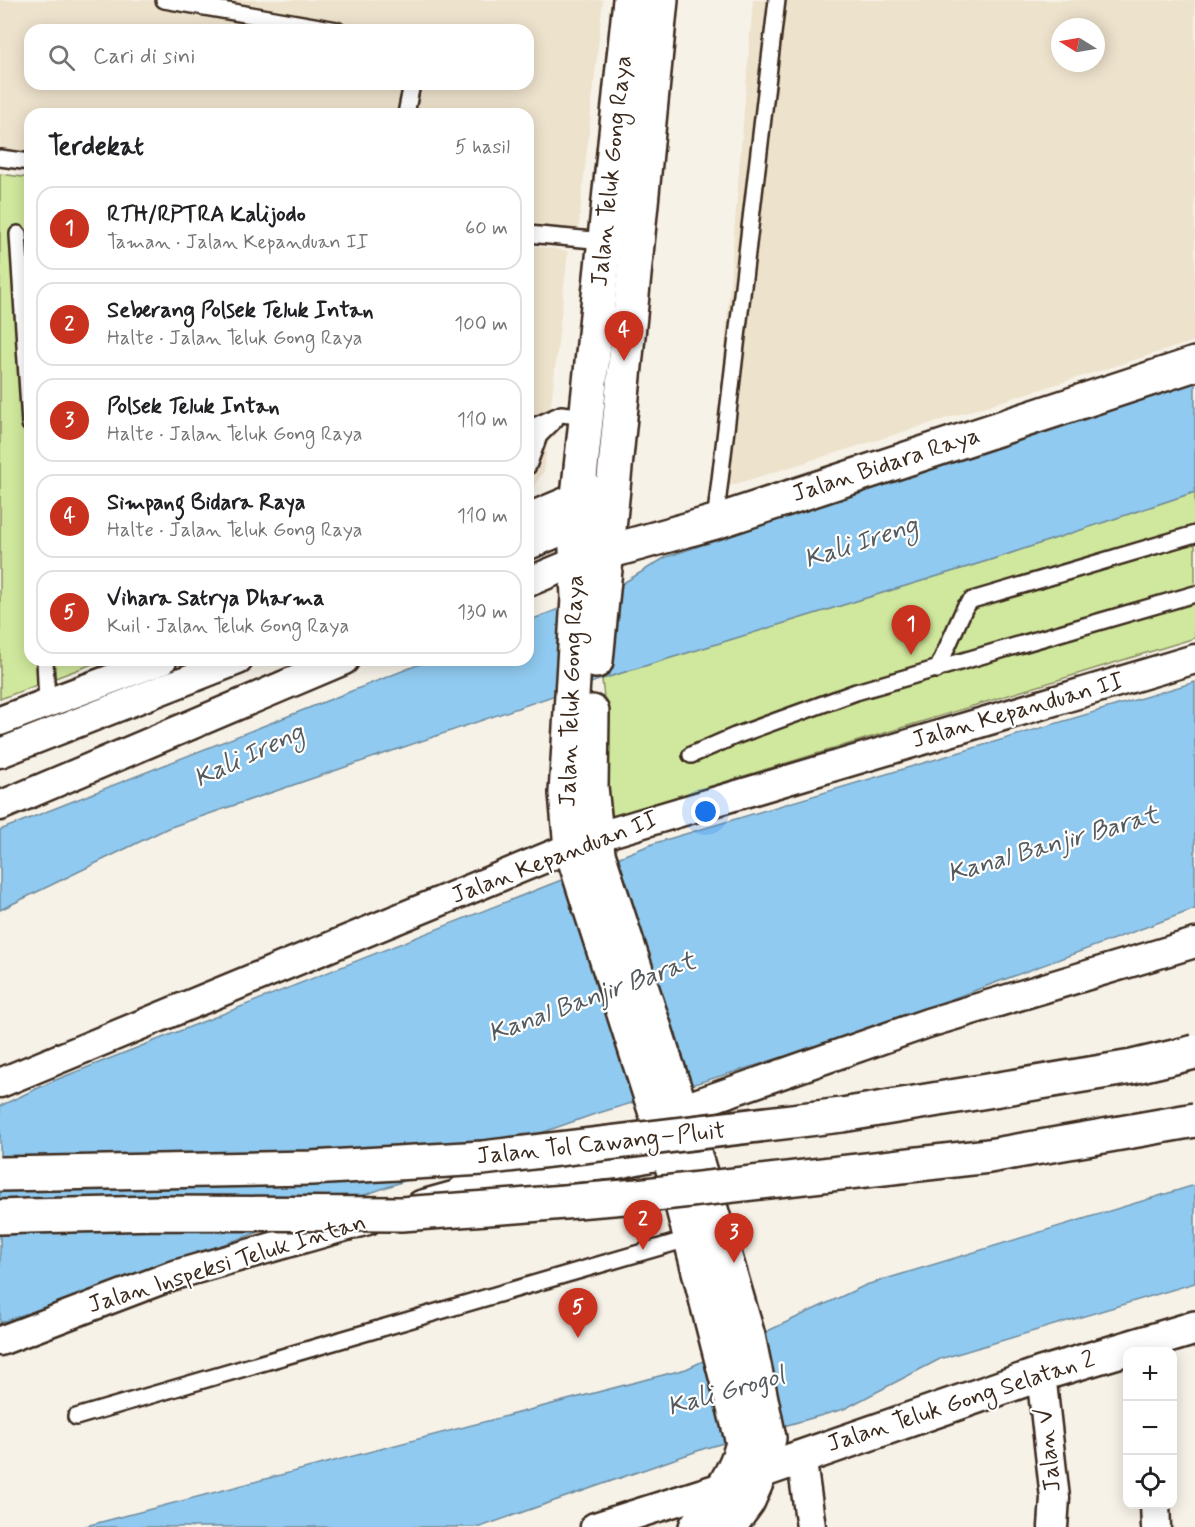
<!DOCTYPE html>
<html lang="id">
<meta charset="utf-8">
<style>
:root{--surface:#fff;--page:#f6f6f6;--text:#202124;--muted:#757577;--line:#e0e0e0;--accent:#c8321e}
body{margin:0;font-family:Mynerve,sans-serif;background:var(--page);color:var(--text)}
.controls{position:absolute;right:18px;bottom:18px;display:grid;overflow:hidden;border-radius:12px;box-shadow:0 3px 15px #0003}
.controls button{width:54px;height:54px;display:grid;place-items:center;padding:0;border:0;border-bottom:2px solid var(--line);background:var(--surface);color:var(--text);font:30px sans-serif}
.compass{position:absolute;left:1051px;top:18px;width:54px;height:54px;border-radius:50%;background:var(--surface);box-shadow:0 3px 15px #0003;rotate:281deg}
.you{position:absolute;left:706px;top:812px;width:21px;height:21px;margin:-15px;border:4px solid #fff;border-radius:50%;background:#1a73e8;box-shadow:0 0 0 9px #1a73e833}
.badge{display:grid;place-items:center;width:39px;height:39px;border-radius:50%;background:var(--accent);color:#fff;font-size:20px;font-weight:700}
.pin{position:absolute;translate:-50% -50px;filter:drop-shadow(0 2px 3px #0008)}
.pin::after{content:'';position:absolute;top:32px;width:21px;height:18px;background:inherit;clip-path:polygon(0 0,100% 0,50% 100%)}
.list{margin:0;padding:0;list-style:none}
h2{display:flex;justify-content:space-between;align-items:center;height:78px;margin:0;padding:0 24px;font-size:26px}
h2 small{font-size:20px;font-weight:400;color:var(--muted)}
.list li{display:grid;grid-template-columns:39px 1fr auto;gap:18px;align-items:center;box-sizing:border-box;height:84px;margin:0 12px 12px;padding:0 12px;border:2px solid var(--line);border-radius:18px}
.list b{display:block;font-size:22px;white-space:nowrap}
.list p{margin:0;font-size:20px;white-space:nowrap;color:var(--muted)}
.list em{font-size:20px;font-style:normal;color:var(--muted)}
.icon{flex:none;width:33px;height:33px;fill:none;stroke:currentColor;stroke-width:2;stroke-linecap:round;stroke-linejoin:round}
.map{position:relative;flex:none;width:1195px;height:1527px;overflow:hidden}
.search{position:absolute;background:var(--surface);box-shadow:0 3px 15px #0003;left:24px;top:24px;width:510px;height:66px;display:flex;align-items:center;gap:15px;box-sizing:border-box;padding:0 21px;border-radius:18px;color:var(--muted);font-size:22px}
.panel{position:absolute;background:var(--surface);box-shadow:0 3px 15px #0003;left:24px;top:108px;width:510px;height:558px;border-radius:18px}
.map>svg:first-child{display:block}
</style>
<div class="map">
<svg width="1195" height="1527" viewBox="0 0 1195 1527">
<rect width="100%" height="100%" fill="#f7f2e8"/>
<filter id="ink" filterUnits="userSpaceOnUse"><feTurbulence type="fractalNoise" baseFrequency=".0167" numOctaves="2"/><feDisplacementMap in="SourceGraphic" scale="12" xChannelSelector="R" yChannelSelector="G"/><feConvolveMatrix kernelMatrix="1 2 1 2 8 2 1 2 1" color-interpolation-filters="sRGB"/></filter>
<g filter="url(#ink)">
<g fill="#ede2cc" fill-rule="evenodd">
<path d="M0,0H603L578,234L528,227V114H30V157L0,153ZM30,30H528V84H30Z"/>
<path d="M753,0H1195V341L713,491ZM1060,27H1096V63H1060Z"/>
<path d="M528,245L568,251L544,471L528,495Z"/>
</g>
<g fill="#d0e89d" stroke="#86895e" stroke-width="1.5">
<path d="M0,174L30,178V660H103L0,699Z"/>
<path d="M1195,492V638L610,817L604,789L608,736L602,679L990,560Z"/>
</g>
<g fill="#90caf0" stroke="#6e8a9c" stroke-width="1.5">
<path d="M1195,382V492L990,560L602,679L168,828L0,910V830L430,660H528V621L620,585L666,557Z"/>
<path d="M1195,682V909L846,1038L592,1115L0,1323V1106L53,1081L655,843Z"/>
<path d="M1195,1185V1283L940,1359L844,1409L706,1448L480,1527H82L686,1369L866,1285Z"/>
</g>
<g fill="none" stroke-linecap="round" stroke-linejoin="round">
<defs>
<g id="lane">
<path d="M164,0L337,30"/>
<path d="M406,114L412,84"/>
<path d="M0,158L30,162"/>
<path d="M18,234L30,424"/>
<path d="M528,234L604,241"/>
<path d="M528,429L561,414L588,417"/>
<path d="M528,466L539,436L555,420"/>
<path d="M715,522L777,0"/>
<path d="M45,660L47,703"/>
<path d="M937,670L965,607L972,600L1195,534"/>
<path d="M691,755L735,736L856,692L1195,594"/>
<path d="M76,1417L691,1238"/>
</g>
<g id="street">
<path d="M528,518L578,497L613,487"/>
<path d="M528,545L575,525L610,516"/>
<path d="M528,582L576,562"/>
<path d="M0,721L162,660"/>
<path d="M0,753L238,660"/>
<path d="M0,806L344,660"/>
<path d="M0,1083L596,837L1195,659"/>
<path d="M681,1109L928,1023L1195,943"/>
<path d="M421,1205L457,1195L478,1177L617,1164L689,1149"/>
<path d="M0,1341L171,1276L368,1220"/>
<path d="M1041,1374L1055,1498L1053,1527"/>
<path d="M801,1455L811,1527"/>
<path d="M1155,1504L1156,1527"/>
<path d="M595,1527L725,1486"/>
</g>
<g id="secondary">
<path d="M630,0L575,525L578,598L566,793L571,848L669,1154L743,1443C735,1475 715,1500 696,1527"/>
<path d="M586,558L715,522L1195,364"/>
<path d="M596,661L661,0"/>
<path d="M592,712L591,787L598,854L681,1109L721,1243L748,1336L769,1438L762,1469L748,1501L729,1527"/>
<path d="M747,1476L1041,1374L1195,1328"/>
</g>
<path id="highway" d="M0,1217L28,1216"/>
</defs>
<use href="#lane" stroke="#3b2a1e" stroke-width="20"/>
<use href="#street" stroke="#3b2a1e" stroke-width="33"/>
<use href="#secondary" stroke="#3b2a1e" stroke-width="38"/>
<use href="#highway" stroke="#3b2a1e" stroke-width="38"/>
<use href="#lane" stroke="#fff" stroke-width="15"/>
<use href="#street" stroke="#fff" stroke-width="28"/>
<use href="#secondary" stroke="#fff" stroke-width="33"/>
<use href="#highway" stroke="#fff" stroke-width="33"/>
<defs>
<g id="highway-bridge">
<path d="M0,1174L311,1168L483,1158L842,1115L1132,1067L1195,1052"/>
<path d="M28,1216L159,1213L401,1214L516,1206L637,1196L989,1156L1195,1120"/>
</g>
</defs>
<use href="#highway-bridge" stroke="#3b2a1e" stroke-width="38" stroke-linecap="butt"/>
<use href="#highway-bridge" stroke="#fff" stroke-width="33"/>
</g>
</g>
<g text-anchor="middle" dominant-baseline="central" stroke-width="4.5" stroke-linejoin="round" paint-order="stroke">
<g font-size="24" fill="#3b2a1e" stroke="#fff">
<text transform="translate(612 171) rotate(-84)">Jalan Teluk Gong Raya</text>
<text transform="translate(886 465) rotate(-18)">Jalan Bidara Raya</text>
<text transform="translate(572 691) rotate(-88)">Jalan Teluk Gong Raya</text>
<text transform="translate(1018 711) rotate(-16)">Jalan Kepanduan II</text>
<text transform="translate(555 858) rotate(-21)">Jalan Kepanduan II</text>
<text transform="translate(601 1144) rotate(-6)">Jalan Tol Cawang–Pluit</text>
<text transform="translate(227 1264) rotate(-17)">Jalan Inspeksi Teluk Intan</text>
<text transform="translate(961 1402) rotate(-18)">Jalan Teluk Gong Selatan 2</text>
<text transform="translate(1049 1450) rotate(-96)">Jalan V</text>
</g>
<g font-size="26" font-style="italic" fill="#545a5d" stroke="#fff">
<text transform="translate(861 543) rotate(-18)">Kali Ireng</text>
<text transform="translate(249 756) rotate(-25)">Kali Ireng</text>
<text transform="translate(1053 845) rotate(-16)">Kanal Banjir Barat</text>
<text transform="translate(592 998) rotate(-20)">Kanal Banjir Barat</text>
<text transform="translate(726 1392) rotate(-16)">Kali Grogol</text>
</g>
</g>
</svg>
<div class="controls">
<button>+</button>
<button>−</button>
<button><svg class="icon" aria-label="locate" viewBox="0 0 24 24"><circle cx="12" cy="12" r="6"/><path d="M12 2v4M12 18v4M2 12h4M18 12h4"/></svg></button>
</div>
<svg class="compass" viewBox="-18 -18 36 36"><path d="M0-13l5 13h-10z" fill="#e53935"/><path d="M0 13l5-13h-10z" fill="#757577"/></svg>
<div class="you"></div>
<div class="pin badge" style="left:911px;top:655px">1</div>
<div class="pin badge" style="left:643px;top:1250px">2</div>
<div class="pin badge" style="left:734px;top:1263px">3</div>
<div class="pin badge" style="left:624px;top:361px">4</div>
<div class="pin badge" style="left:578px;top:1338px">5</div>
<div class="search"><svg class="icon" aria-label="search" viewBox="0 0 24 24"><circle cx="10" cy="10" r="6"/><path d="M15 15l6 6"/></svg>Cari di sini</div>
<section class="panel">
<h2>Terdekat<small>5 hasil</small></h2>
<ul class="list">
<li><span class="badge">1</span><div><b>RTH/RPTRA Kalijodo</b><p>Taman · Jalan Kepanduan II</p></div><em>60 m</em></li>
<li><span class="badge">2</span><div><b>Seberang Polsek Teluk Intan</b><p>Halte · Jalan Teluk Gong Raya</p></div><em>100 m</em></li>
<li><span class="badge">3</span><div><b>Polsek Teluk Intan</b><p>Halte · Jalan Teluk Gong Raya</p></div><em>110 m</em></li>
<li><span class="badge">4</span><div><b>Simpang Bidara Raya</b><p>Halte · Jalan Teluk Gong Raya</p></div><em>110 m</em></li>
<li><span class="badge">5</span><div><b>Vihara Satrya Dharma</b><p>Kuil · Jalan Teluk Gong Raya</p></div><em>130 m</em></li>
</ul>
</section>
</div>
